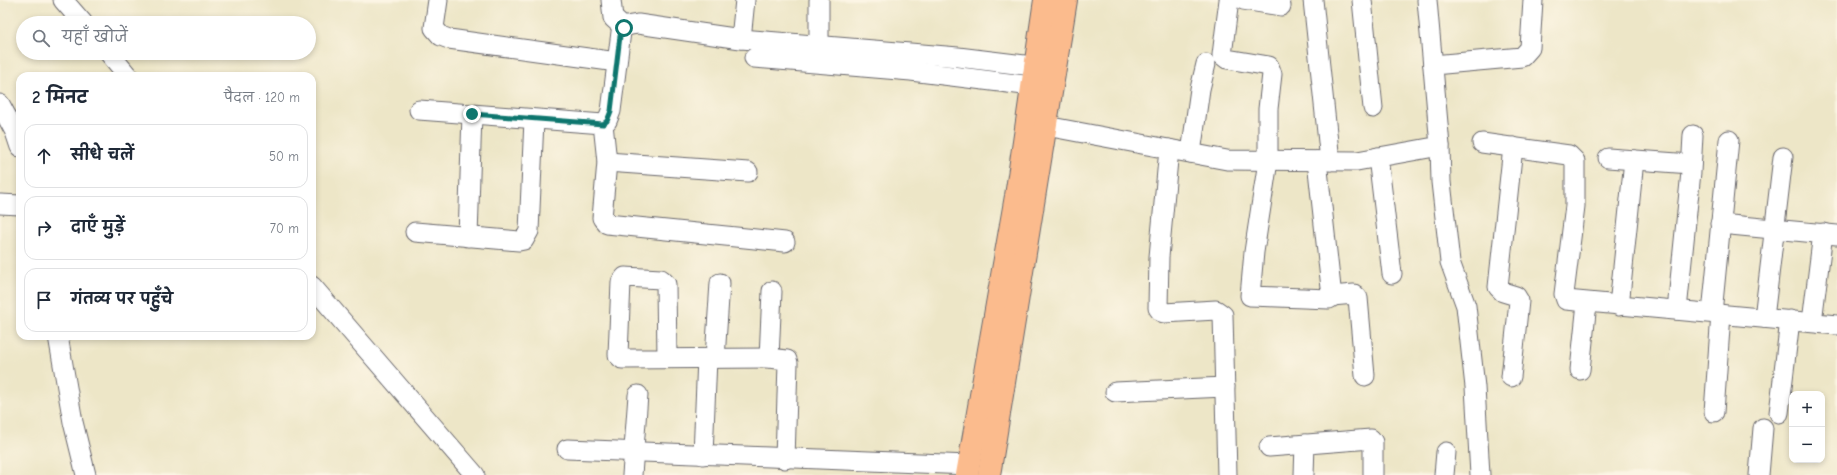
<!DOCTYPE html>
<html lang="hi">
<meta charset="utf-8">
<style>
:root{--surface:#fff;--page:#f6f6f7;--text:#1f2937;--muted:#747a83;--line:#e0e1e3}
body{margin:0;font-family:"Comic Neue","Playpen Sans Deva",sans-serif;background:var(--page);color:var(--text)}
.controls{position:absolute;right:12px;bottom:12px;display:grid;overflow:hidden;border-radius:8px;box-shadow:0 2px 6px #0003}
.controls button{width:36px;height:36px;display:grid;place-items:center;padding:0;border:0;border-bottom:1px solid var(--line);background:var(--surface);color:var(--text);font:20px sans-serif}
.stop{position:absolute;width:12px;height:12px;margin:-9px;border:3px solid #0f766e;border-radius:50%;background:#fff}
.stop.end{background:#0f766e;border-color:#fff;box-shadow:0 1px 4px #0008}
.list{margin:0;padding:0;list-style:none}
h2{display:flex;justify-content:space-between;align-items:center;height:52px;margin:0;padding:0 16px;font-size:17px}
h2 small{font-size:13px;font-weight:400;color:var(--muted)}
.list li{display:grid;grid-template-columns:26px 1fr auto;gap:12px;align-items:center;box-sizing:border-box;height:64px;margin:0 8px 8px;padding:0 8px;border:1px solid var(--line);border-radius:12px}
.list b{display:block;font-size:15px;white-space:nowrap}
.list em{font-size:13px;font-style:normal;color:var(--muted)}
.icon{flex:none;width:22px;height:22px;fill:none;stroke:currentColor;stroke-width:2;stroke-linecap:round;stroke-linejoin:round}
.map{position:relative;flex:none;width:1837px;height:475px;overflow:hidden}
.search{position:absolute;background:var(--surface);box-shadow:0 2px 6px #0003;left:16px;top:16px;width:300px;height:44px;display:flex;align-items:center;gap:10px;box-sizing:border-box;padding:0 14px;border-radius:22px;color:var(--muted);font-size:15px}
.panel{position:absolute;background:var(--surface);box-shadow:0 2px 6px #0003;left:16px;top:72px;width:300px;height:268px;border-radius:12px}
.map>svg:first-child{display:block}
</style>
<div class="map">
<svg width="1837" height="475" viewBox="0 0 1837 475">
<rect width="100%" height="100%" fill="#fcf5e5"/>
<filter id="ink" filterUnits="userSpaceOnUse"><feTurbulence type="fractalNoise" baseFrequency=".025" numOctaves="2"/><feDisplacementMap in="SourceGraphic" scale="8" xChannelSelector="R" yChannelSelector="G"/><feConvolveMatrix kernelMatrix="1 2 1 2 8 2 1 2 1" color-interpolation-filters="sRGB"/></filter>
<filter id="wash" filterUnits="userSpaceOnUse"><feTurbulence type="fractalNoise" baseFrequency=".012" numOctaves="4" result="noise"/><feDisplacementMap in="SourceGraphic" scale="16" xChannelSelector="R" yChannelSelector="G"/><feGaussianBlur stdDeviation="0.9" result="paint"/><feColorMatrix in="noise" values="0 0 0 0 0 0 0 0 0 0 0 0 0 0 0 0 0 1.4 0 .05"/><feComposite in="paint" operator="in"/></filter>
<g filter="url(#wash)">
<rect width="100%" height="100%" fill="#ede6c7"/>
</g>
<g filter="url(#ink)">
<g fill="none" stroke-linecap="round" stroke-linejoin="round">
<defs>
<g id="minor">
<path d="M63,0L83,23"/>
<path d="M438,0L434,28L441,36L449,39L617,62"/>
<path d="M611,0L613,18L624,28"/>
<path d="M1229,0L1222,55L1227,59L1269,66L1272,74L1268,109V161L1254,252L1250,296L1329,299L1332,297L1317,161"/>
<path d="M1243,0L1281,6"/>
<path d="M1313,0L1330,161"/>
<path d="M1362,0L1373,108"/>
<path d="M741,39L745,0"/>
<path d="M819,45V0"/>
<path d="M109,53L128,76"/>
<path d="M754,58L911,71L1032,86"/>
<path d="M1433,65L1522,57L1530,48L1533,0"/>
<path d="M0,104L15,132L20,147"/>
<path d="M419,110L603,124L607,121L611,111L621,32C625,25 631,25 638,24L741,39L958,57L1049,68"/>
<path d="M1030,123L1227,160L1357,161L1440,146L1427,0"/>
<path d="M603,124L607,162L602,218L607,224L785,242"/>
<path d="M1482,143L1569,155L1575,161V206L1564,294L1566,300L1837,325"/>
<path d="M1440,146L1441,182L1450,262L1466,306L1475,387L1480,475"/>
<path d="M1169,149L1159,257L1158,308L1161,312L1164,313L1216,310L1223,315L1227,475"/>
<path d="M1191,153L1200,89L1206,64"/>
<path d="M1378,157L1392,274"/>
<path d="M1608,158L1691,164"/>
<path d="M607,162L748,172"/>
<path d="M0,204L20,205"/>
<path d="M1720,224L1837,235"/>
<path d="M415,232L519,241L524,240L529,231L534,120"/>
<path d="M468,237L472,114"/>
<path d="M312,286L475,475"/>
<path d="M1332,296L1354,294L1358,298L1365,376"/>
<path d="M1619,306L1634,160"/>
<path d="M1677,310L1691,172L1693,135"/>
<path d="M1712,313L1729,140"/>
<path d="M1764,318L1783,157"/>
<path d="M1812,322L1823,233"/>
<path d="M58,336L73,422L86,475"/>
<path d="M667,358L666,284L661,279L625,277L621,282L618,355L622,359L769,358L787,360L788,363L785,459"/>
<path d="M715,358L720,283"/>
<path d="M769,358L772,291"/>
<path d="M1580,370L1587,303"/>
<path d="M1511,377L1519,301L1516,296L1503,292L1498,287L1513,147"/>
<path d="M1115,392L1225,387"/>
<path d="M1714,412L1721,314"/>
<path d="M1779,413L1790,320"/>
<path d="M1269,447L1371,439L1373,442V475"/>
<path d="M567,449L969,465"/>
<path d="M703,455L707,358"/>
<path d="M632,475L638,395"/>
<path d="M1304,475L1305,444"/>
<path d="M1444,475L1446,452"/>
<path d="M1759,475L1763,428"/>
</g>
<g id="major">
<path d="M967,475L1016,196L1045,0"/>
<path d="M989,475L1066,0"/>
</g>
</defs>
<use href="#minor" stroke="#69676c" stroke-width="21"/>
<use href="#major" stroke="#69676c" stroke-width="24"/>
<use href="#minor" stroke="#fff" stroke-width="19"/>
<use href="#major" stroke="#fbbb8d" stroke-width="22"/>
</g>
</g>
<g fill="none" stroke-linecap="round" stroke-linejoin="round" filter="url(#ink)">
<path stroke="#0f766e" stroke-width="5" d="M472,114L603,124L607,121L611,111L620,36L624,28"/>
</g>
</svg>
<div class="controls">
<button>+</button>
<button>−</button>
</div>
<div class="stop" style="left:624px;top:28px"></div>
<div class="stop end" style="left:472px;top:114px"></div>
<div class="search"><svg class="icon" aria-label="search" viewBox="0 0 24 24"><circle cx="10" cy="10" r="6"/><path d="M15 15l6 6"/></svg>यहाँ खोजें</div>
<section class="panel">
<h2>2 मिनट<small>पैदल · 120 m</small></h2>
<ul class="list">
<li><svg class="icon" aria-label="ahead" viewBox="0 0 24 24"><path d="M12 20V5M6 11l6-6 6 6"/></svg><div><b>सीधे चलें</b></div><em>50 m</em></li>
<li><svg class="icon" aria-label="right" viewBox="0 0 24 24"><path d="M7 20v-9h11M14 6l5 5-5 5"/></svg><div><b>दाएँ मुड़ें</b></div><em>70 m</em></li>
<li><svg class="icon" aria-label="arrive" viewBox="0 0 24 24"><path d="M6 21V4h12l-3 4 3 4H6"/></svg><div><b>गंतव्य पर पहुँचे</b></div></li>
</ul>
</section>
</div>
